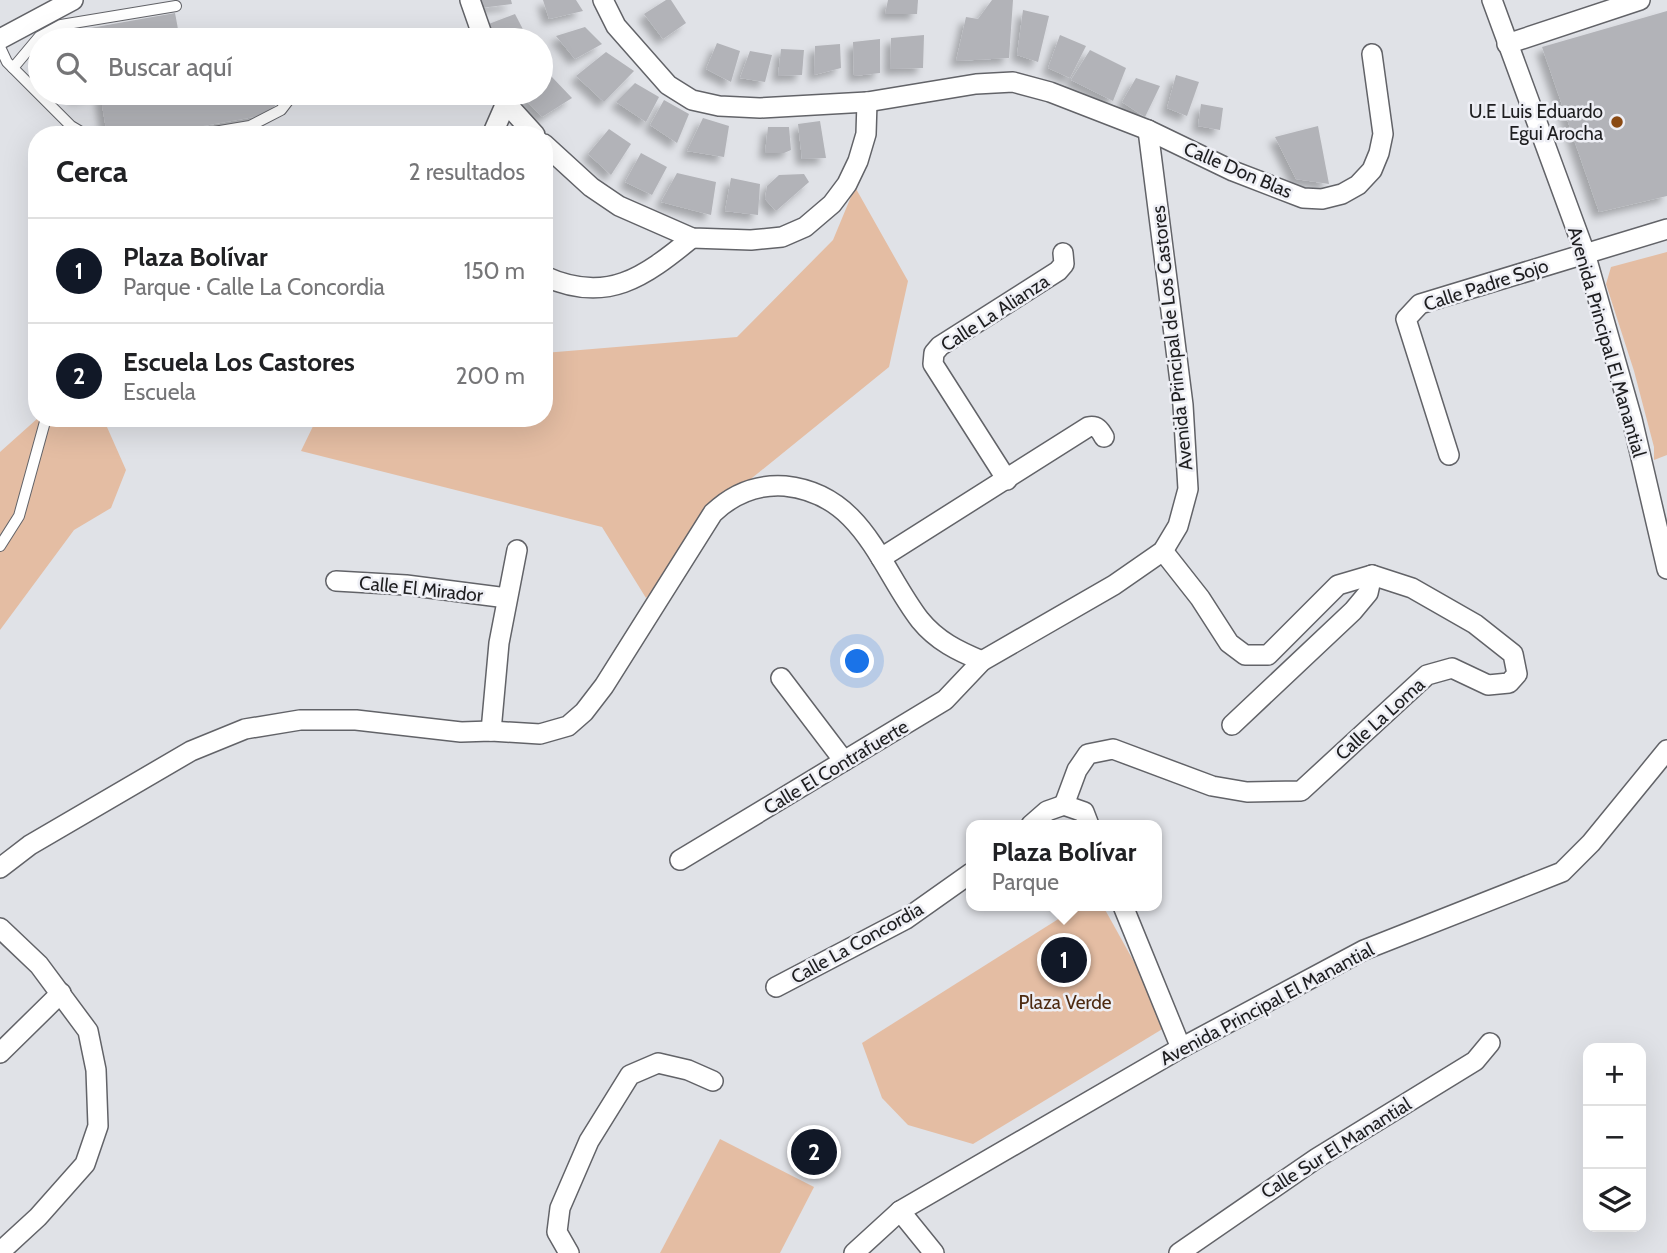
<!DOCTYPE html>
<html lang="es">
<meta charset="utf-8">
<style>
:root{--surface:#fff;--page:#f2f2f2;--text:#202124;--muted:#757577;--line:#e0e0e0;--accent:#111827}
body{margin:0;font-family:Cabin,sans-serif;background:var(--page);color:var(--text)}
.controls{position:absolute;right:21px;bottom:21px;display:grid;overflow:hidden;border-radius:14px;box-shadow:0 7px 28px #0002}
.controls button{width:63px;height:63px;display:grid;place-items:center;padding:0;border:0;border-bottom:2px solid var(--line);background:var(--surface);color:var(--text);font:35px sans-serif}
.you{position:absolute;left:858px;top:662px;width:24px;height:24px;margin:-18px;border:5px solid #fff;border-radius:50%;background:#1a73e8;box-shadow:0 0 0 10px #1a73e833}
.badge{display:grid;place-items:center;width:46px;height:46px;border-radius:50%;background:var(--accent);color:#fff;font-size:23px;font-weight:700}
.pin{position:absolute;translate:-50% -50%;border:4px solid #fff;box-shadow:0 2px 7px #0006}
.popup{position:absolute;left:966px;top:820px;width:196px;height:91px;box-sizing:border-box;display:grid;place-content:center;border-radius:14px;background:var(--surface);filter:drop-shadow(0 2px 5px #0005);font-size:23px;white-space:nowrap;color:var(--muted)}
.popup b{font-size:26px;color:var(--text)}
.popup::after{content:'';position:absolute;left:50%;top:100%;margin-left:-14px;border:14px solid transparent;border-top-color:var(--surface)}
.list{margin:0;padding:0;list-style:none}
h2{display:flex;justify-content:space-between;align-items:center;height:91px;margin:0;padding:0 28px;font-size:30px}
h2 small{font-size:23px;font-weight:400;color:var(--muted)}
.list li{display:grid;grid-template-columns:46px 1fr auto;gap:21px;align-items:center;box-sizing:border-box;height:105px;padding:0 28px;border-top:2px solid var(--line)}
.list b{display:block;font-size:26px;white-space:nowrap}
.list p{margin:0;font-size:23px;white-space:nowrap;color:var(--muted)}
.list em{font-size:23px;font-style:normal;color:var(--muted)}
.icon{flex:none;width:38px;height:38px;fill:none;stroke:currentColor;stroke-width:2;stroke-linecap:round;stroke-linejoin:round}
.map{position:relative;flex:none;width:1667px;height:1253px;overflow:hidden}
.search{position:absolute;background:var(--surface);box-shadow:0 7px 28px #0002;left:28px;top:28px;width:525px;height:77px;display:flex;align-items:center;gap:18px;box-sizing:border-box;padding:0 24px;border-radius:38px;color:var(--muted);font-size:26px}
.panel{position:absolute;background:var(--surface);box-shadow:0 7px 28px #0002;left:28px;top:126px;width:525px;height:301px;border-radius:28px}
.map>svg:first-child{display:block}
</style>
<div class="map">
<svg width="1667" height="1253" viewBox="0 0 1667 1253">
<defs>
<filter id="shadow"><feDropShadow dx="-6" dy="6" stdDeviation="3.5" flood-color="#0004"/></filter>
</defs>
<rect width="100%" height="100%" fill="#e0e2e7"/>
<g fill="#e4bda3">
<path d="M855,187L908,281L889,367L752,478L646,598L602,527L301,451L317,418H544V353L737,337L833,240Z"/>
<path d="M1667,252V455L1654,460V447L1634,371L1606,284L1611,267Z"/>
<path d="M38,418H103L126,470L111,508L74,530L0,630V452Z"/>
<path d="M1079,906H1103L1169,1025L973,1144L908,1125L882,1098L862,1043Z"/>
<path d="M720,1139L814,1187L780,1253H660Z"/>
</g>
<g fill="#b2b3b8" filter="url(#shadow)">
<path d="M480,0H511L512,4L481,8Z"/>
<path d="M543,0H576L583,11L549,19Z"/>
<path d="M666,0H671L686,23L663,39L644,14Z"/>
<path d="M888,0H918L917,14H885Z"/>
<path d="M992,0H1013L1009,58L956,61L966,17L978,19Z"/>
<path d="M1023,10L1049,16L1038,62L1017,55Z"/>
<path d="M1667,11V196L1599,212L1542,47Z"/>
<path d="M175,13L180,40H51V35Z"/>
<path d="M515,14L527,37L514,40H494L486,25Z"/>
<path d="M585,27L602,44L575,59L556,36Z"/>
<path d="M924,35L923,68L890,69L891,38Z"/>
<path d="M1060,35L1086,46L1070,78L1048,68Z"/>
<path d="M880,39V73L854,76L853,42Z"/>
<path d="M717,43L740,51L731,82L706,69Z"/>
<path d="M840,44L841,68L814,75L815,46Z"/>
<path d="M781,49L804,50L802,75L778,76Z"/>
<path d="M1090,50L1126,68L1113,101L1071,80Z"/>
<path d="M750,51L772,55L765,82L740,78Z"/>
<path d="M606,52L634,71L604,102L576,76Z"/>
<path d="M1176,75L1199,82L1187,116L1167,108Z"/>
<path d="M551,76L572,98L542,117L524,98L530,93H541V84Z"/>
<path d="M1136,78L1160,86L1145,117L1122,102Z"/>
<path d="M635,83L659,97L646,122L616,102Z"/>
<path d="M73,93H98V94L75,99Z"/>
<path d="M100,93H276L280,101L265,115L152,135H107Z"/>
<path d="M664,100L689,114L677,143L650,125Z"/>
<path d="M1201,104L1223,108L1220,130L1198,126Z"/>
<path d="M703,118L729,126L724,157L687,151Z"/>
<path d="M820,121L826,158L802,159L798,124Z"/>
<path d="M1318,126L1329,184L1296,179L1275,137Z"/>
<path d="M768,127H789L791,150L784,153H765Z"/>
<path d="M609,129L631,144L611,175L588,154Z"/>
<path d="M641,153L667,167L652,195L625,182Z"/>
<path d="M677,173L716,182L711,215L661,202Z"/>
<path d="M804,174L809,182L776,211L765,199L767,186L779,175Z"/>
<path d="M731,178L760,184L758,215L725,211Z"/>
</g>
<g fill="none" stroke-linecap="round" stroke-linejoin="round">
<defs>
<g id="lane">
<path d="M294,34L296,40"/>
<path d="M0,47L7,62L71,126L86,135"/>
<path d="M13,68L39,37L61,25L176,6"/>
<path d="M196,135L250,126L281,110L294,93"/>
<path d="M0,546L19,516L46,418"/>
</g>
<g id="street">
<path d="M470,0L484,40"/>
<path d="M603,0L616,26L668,85L692,100L719,106L760,108L867,102L976,84L1013,82L1050,92L1148,130L1233,171L1303,198L1322,199L1342,194L1358,185L1372,170L1379,153L1383,134L1372,54"/>
<path d="M1492,0L1585,253L1632,419L1667,569"/>
<path d="M0,39L73,0"/>
<path d="M1507,44L1640,0"/>
<path d="M502,93L506,103L535,135"/>
<path d="M492,135L506,103"/>
<path d="M544,144L591,187L619,206L692,238L751,240L782,237L805,227L832,204L847,184L858,161L866,134L867,102"/>
<path d="M544,276C607,305 644,277 692,238"/>
<path d="M1449,455L1406,319L1420,304L1667,229"/>
<path d="M1007,480L933,364L934,353L940,346L1058,271L1064,264L1063,253"/>
<path d="M881,558L1088,427C1097,425 1100,430 1104,437"/>
<path d="M336,581L406,585L507,598"/>
<path d="M781,678L844,761"/>
<path d="M1232,725L1353,611L1368,593L1372,575"/>
<path d="M491,731L499,643L517,550"/>
<path d="M1064,805L1077,770L1088,754L1113,749L1212,786L1247,792L1301,791L1427,675L1452,668L1488,685L1509,683L1517,674L1513,654L1475,624L1412,588L1372,575L1338,585L1268,655H1245L1229,643L1200,598L1163,551"/>
<path d="M1064,805L1084,812L1089,825"/>
<path d="M1031,825L1047,811L1064,805"/>
<path d="M680,860L945,700L982,661L1114,585L1163,551L1178,526L1188,489L1183,405L1148,130"/>
<path d="M0,868L30,845L191,751L245,729L300,720H356L461,732L491,731L540,734L568,726L584,712L604,686L713,513C734,493 757,484 785,486C863,494 880,568 920,620C937,641 958,651 982,661"/>
<path d="M1123,906L1181,1048"/>
<path d="M0,928L39,965L88,1031L96,1070L98,1126L85,1164L38,1217L0,1252"/>
<path d="M776,987L906,919L971,873"/>
<path d="M0,1053L61,993"/>
<path d="M900,1211L934,1253"/>
<path d="M569,1253L557,1232L560,1208L589,1141L630,1075L658,1063L688,1070L713,1081"/>
<path d="M854,1253L900,1211L1181,1048L1364,950L1562,872L1591,843L1667,750"/>
<path d="M1179,1253L1317,1158L1475,1061L1490,1043"/>
</g>
</defs>
<use href="#lane" stroke="#626368" stroke-width="12"/>
<use href="#street" stroke="#626368" stroke-width="22"/>
<use href="#lane" stroke="#fff" stroke-width="10"/>
<use href="#street" stroke="#fff" stroke-width="19"/>
</g>
<circle fill="#8a4a13" stroke="#eeeff5" stroke-width="2.5" cx="1617" cy="122" r="7"/>
<g text-anchor="middle" dominant-baseline="central" stroke-width="5" stroke-linejoin="round" paint-order="stroke">
<g font-size="19" fill="#1e1e20" stroke="#eeeff5" text-anchor="end">
<text x="1603" y="111">U.E Luis Eduardo<tspan x="1603" dy="22">Egui Arocha</tspan></text>
</g>
<g font-size="19" fill="#1e1e20" stroke="#eeeff5">
<text transform="translate(1238 170) rotate(23)">Calle Don Blas</text>
<text transform="translate(1486 285) rotate(-18)">Calle Padre Sojo</text>
<text transform="translate(995 313) rotate(-33)">Calle La Alianza</text>
<text transform="translate(1172 338) rotate(-96)">Avenida Principal de Los Castores</text>
<text transform="translate(1607 342) rotate(74)">Avenida Principal El Manantial</text>
<text transform="translate(421 589) rotate(6)">Calle El Mirador</text>
<text transform="translate(1380 719) rotate(-42)">Calle La Loma</text>
<text transform="translate(836 767) rotate(-31)">Calle El Contrafuerte</text>
<text transform="translate(857 943) rotate(-29)">Calle La Concordia</text>
<text transform="translate(1267 1004) rotate(-28)">Avenida Principal El Manantial</text>
<text transform="translate(1336 1148) rotate(-32)">Calle Sur El Manantial</text>
</g>
<g font-size="19" fill="#4e2b11" stroke="#eeeff5">
<text x="1065" y="1002">Plaza Verde</text>
</g>
</g>
</svg>
<div class="controls">
<button>+</button>
<button>−</button>
<button><svg class="icon" aria-label="layers" viewBox="0 0 24 24"><path d="M12 4l9 5-9 5-9-5zM3 14l9 5 9-5"/></svg></button>
</div>
<div class="you"></div>
<div class="pin badge" style="left:1064px;top:960px">1</div>
<div class="popup"><b>Plaza Bolívar</b>Parque</div>
<div class="pin badge" style="left:814px;top:1152px">2</div>
<div class="search"><svg class="icon" aria-label="search" viewBox="0 0 24 24"><circle cx="10" cy="10" r="6"/><path d="M15 15l6 6"/></svg>Buscar aquí</div>
<section class="panel">
<h2>Cerca<small>2 resultados</small></h2>
<ul class="list">
<li><span class="badge">1</span><div><b>Plaza Bolívar</b><p>Parque · Calle La Concordia</p></div><em>150 m</em></li>
<li><span class="badge">2</span><div><b>Escuela Los Castores</b><p>Escuela</p></div><em>200 m</em></li>
</ul>
</section>
</div>
